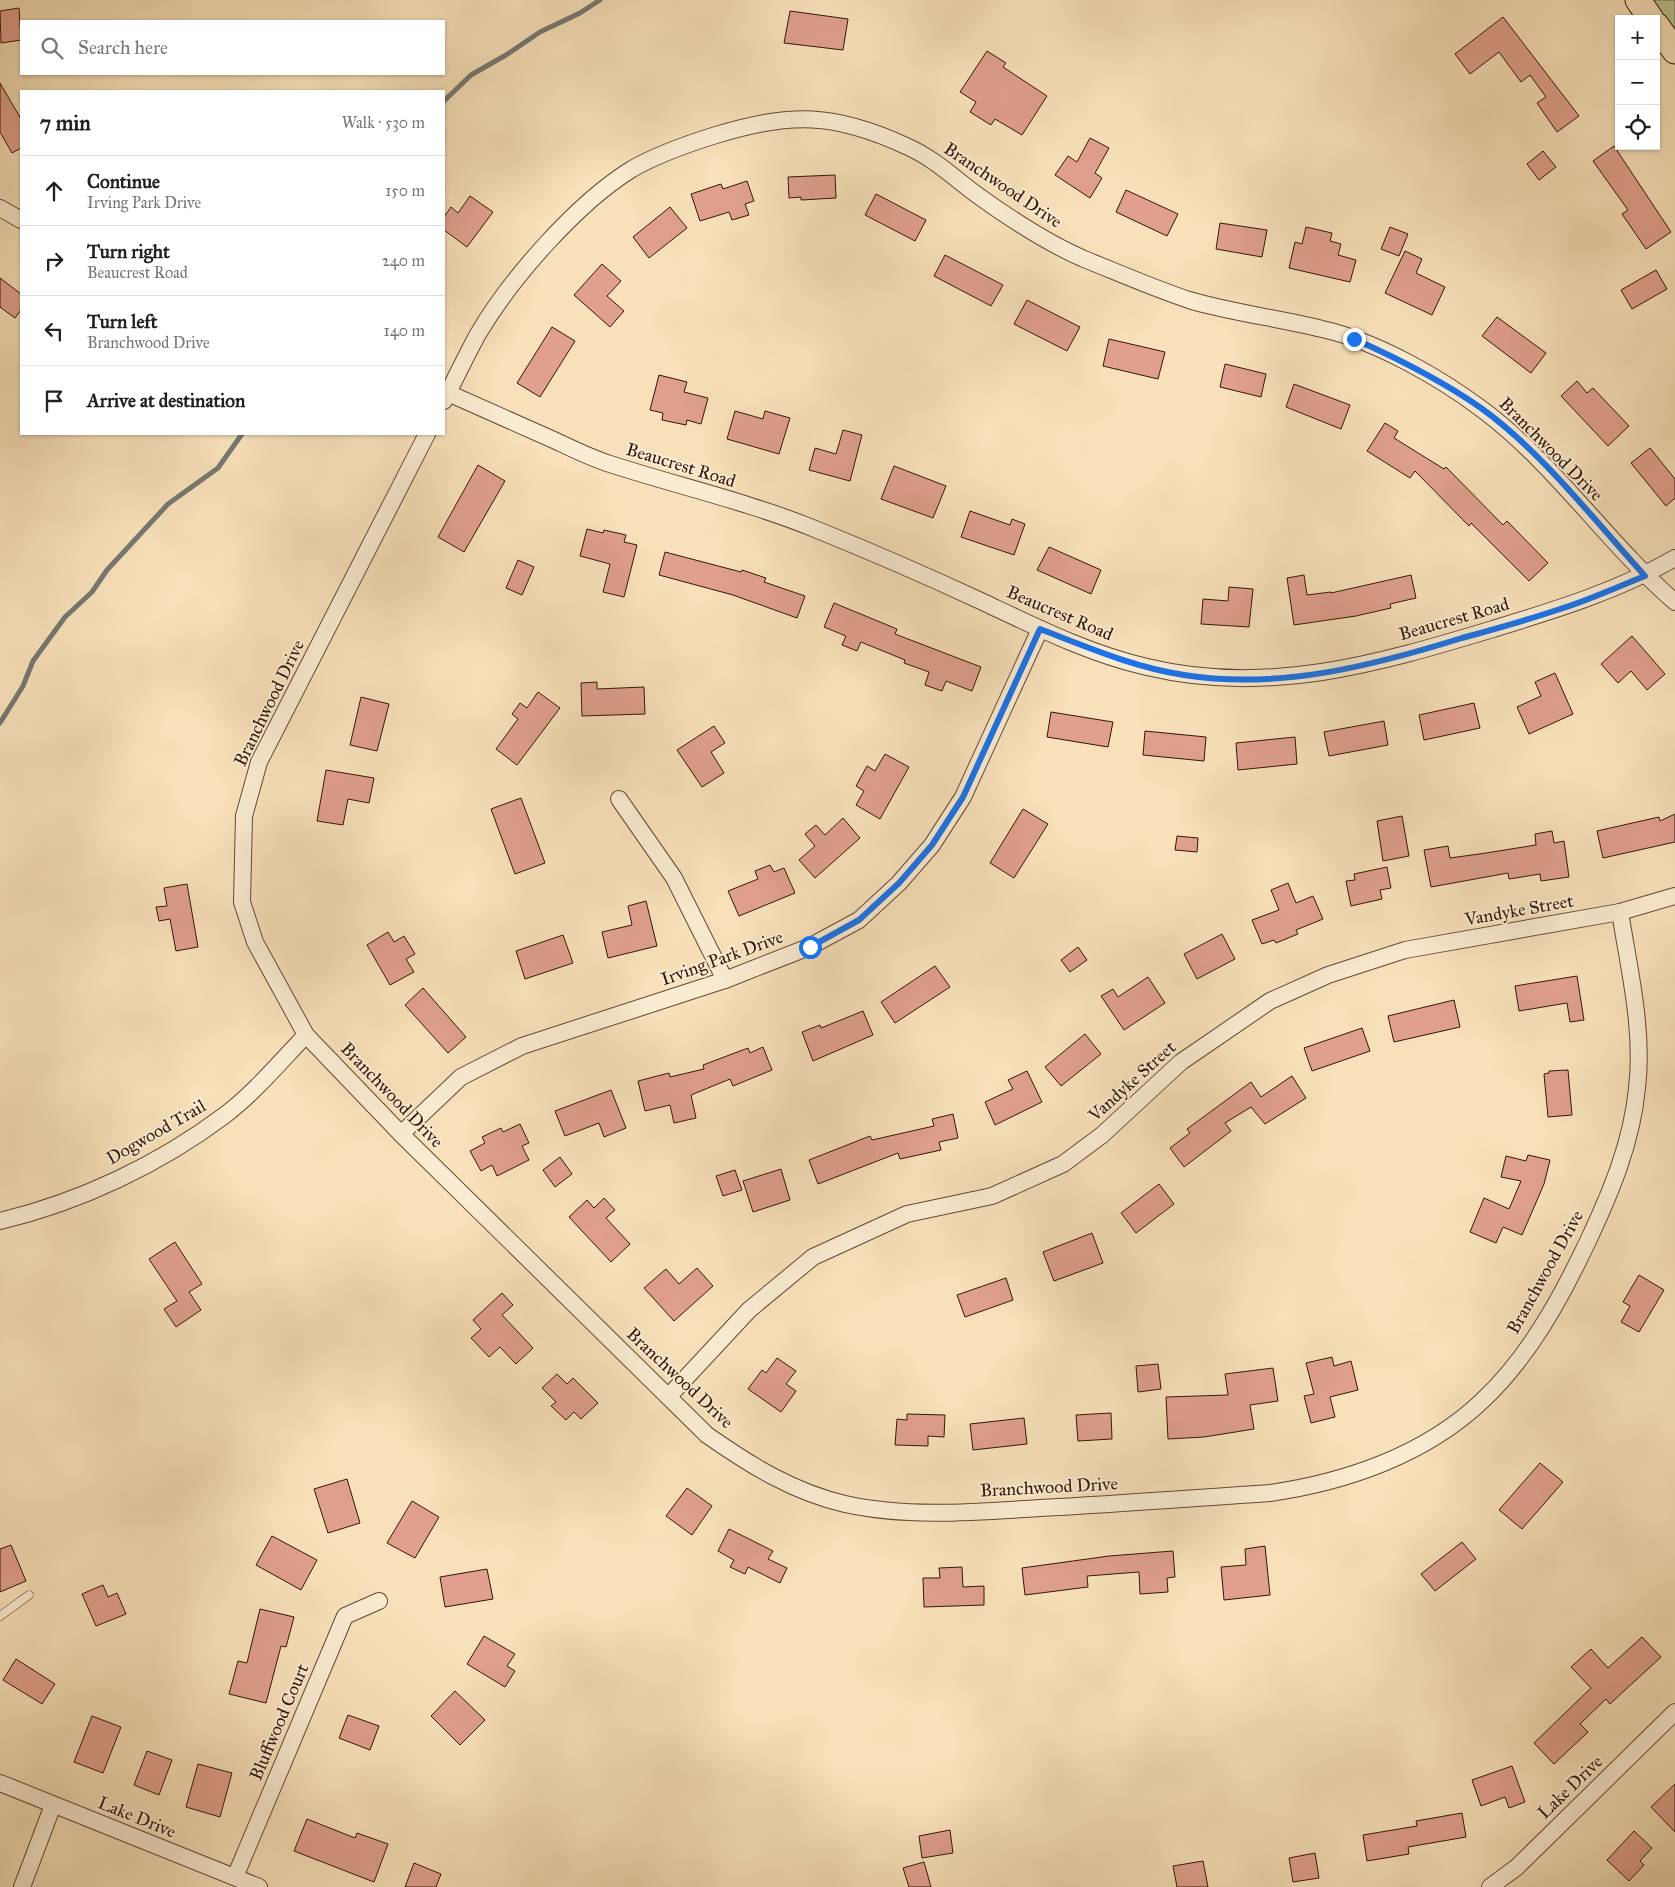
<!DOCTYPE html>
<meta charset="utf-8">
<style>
:root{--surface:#fff;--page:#f2f2f2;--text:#202124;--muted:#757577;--line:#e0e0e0}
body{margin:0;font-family:"IM FELL Great Primer",serif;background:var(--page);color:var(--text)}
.controls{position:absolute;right:15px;top:15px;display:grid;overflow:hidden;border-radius:0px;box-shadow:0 1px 4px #0004}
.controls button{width:45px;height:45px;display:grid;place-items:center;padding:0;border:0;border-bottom:1px solid var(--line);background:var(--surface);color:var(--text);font:25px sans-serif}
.stop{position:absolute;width:15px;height:15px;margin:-11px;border:4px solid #1a73e8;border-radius:50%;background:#fff}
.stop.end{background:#1a73e8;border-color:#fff;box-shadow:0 1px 5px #0008}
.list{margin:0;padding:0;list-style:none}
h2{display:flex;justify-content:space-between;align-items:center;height:65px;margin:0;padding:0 20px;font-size:21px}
h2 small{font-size:16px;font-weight:400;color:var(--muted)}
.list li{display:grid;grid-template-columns:32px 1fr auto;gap:15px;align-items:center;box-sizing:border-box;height:70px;padding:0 20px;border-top:1px solid var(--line)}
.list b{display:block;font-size:19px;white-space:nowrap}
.list p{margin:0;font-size:16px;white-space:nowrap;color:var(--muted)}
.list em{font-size:16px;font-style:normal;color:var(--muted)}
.icon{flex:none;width:28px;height:28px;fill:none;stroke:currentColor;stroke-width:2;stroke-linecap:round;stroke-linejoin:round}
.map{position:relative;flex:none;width:1675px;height:1887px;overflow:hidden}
.search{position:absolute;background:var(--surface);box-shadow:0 1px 4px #0004;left:20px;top:20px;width:425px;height:55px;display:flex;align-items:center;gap:12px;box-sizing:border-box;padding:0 18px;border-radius:0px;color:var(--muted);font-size:19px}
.panel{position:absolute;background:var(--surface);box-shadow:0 1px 4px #0004;left:20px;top:90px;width:425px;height:345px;border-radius:0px}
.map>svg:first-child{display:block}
</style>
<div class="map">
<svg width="1675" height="1887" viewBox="0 0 1675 1887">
<rect width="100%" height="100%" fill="#f8e1ba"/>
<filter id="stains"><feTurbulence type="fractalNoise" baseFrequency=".004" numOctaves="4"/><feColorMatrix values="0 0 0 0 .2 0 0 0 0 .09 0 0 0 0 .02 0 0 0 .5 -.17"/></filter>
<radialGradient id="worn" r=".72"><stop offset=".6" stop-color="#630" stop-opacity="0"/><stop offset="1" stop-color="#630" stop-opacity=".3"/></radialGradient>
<path fill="#bac392" stroke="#776c4e" d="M1649,0H1675V35Z"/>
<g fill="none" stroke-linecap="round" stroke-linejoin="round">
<g stroke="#767973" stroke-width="5">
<path d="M444,101L471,75L506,55L540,32L580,13L600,0"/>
<path d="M0,723L23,686L33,661L65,617L92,592L107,570L168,504L218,468L242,434"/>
</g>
</g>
<g fill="#e0a08d" stroke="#341509">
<path d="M19,8L21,40L1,43L0,11Z"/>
<path d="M790,11L848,19L843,50L784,43Z"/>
<path d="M1503,17L1579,116L1557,132L1537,103L1546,97L1530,75L1521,82L1499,52L1470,74L1455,54Z"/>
<path d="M987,51L1006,63L1003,67L1047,96L1022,135L995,119L991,125L970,112L976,102L960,92Z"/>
<path d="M0,83L21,119V148L12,153L0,132Z"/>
<path d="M1090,138L1109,148L1095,173L1102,178L1090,198L1055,175L1068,156L1077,162Z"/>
<path d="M1614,146L1671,232L1646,249L1622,214L1628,210L1593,161Z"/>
<path d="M1543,151L1556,167L1539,180L1527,164Z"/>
<path d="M835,175L836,198L801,200V197L789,198L788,177Z"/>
<path d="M747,181L754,201L745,204L749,215L732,220L729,212L700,221L691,194L721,184L723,189Z"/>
<path d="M1126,190L1178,214L1167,236L1116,212Z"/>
<path d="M876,194L926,220L915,241L865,215Z"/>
<path d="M470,196L493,212L467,247L444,230V217L451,207L458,213Z"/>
<path d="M670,207L687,228L649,258L633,237Z"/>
<path d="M1220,223L1267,230L1262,257L1216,249Z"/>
<path d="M1306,227L1332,233L1330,241L1341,244L1338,255L1356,260L1350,282L1289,268L1295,242L1302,244Z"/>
<path d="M1390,227L1408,234L1399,256L1381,249Z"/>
<path d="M1405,251L1422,259L1416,273L1445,287L1432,315L1385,293Z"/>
<path d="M945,255L1003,285L991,306L934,276Z"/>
<path d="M602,264L621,281L607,296L624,311L610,327L574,295Z"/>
<path d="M1656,270L1667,289L1632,309L1621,290Z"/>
<path d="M0,278L21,294V310L15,318L0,307Z"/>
<path d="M1027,300L1080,327L1067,351L1014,324Z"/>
<path d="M1497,317L1546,353L1531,373L1482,336Z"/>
<path d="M552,327L575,341L540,397L517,383Z"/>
<path d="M1109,339L1165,352L1158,379L1103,366Z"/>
<path d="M1225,364L1266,374L1261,397L1220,387Z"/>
<path d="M659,375L687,382L684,392L708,398L701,424L687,420L686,425L662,420L663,413L650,410Z"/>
<path d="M1577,381L1587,393L1593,388L1629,426L1608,446L1561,396Z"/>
<path d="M1294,384L1350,405L1341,429L1286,407Z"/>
<path d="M735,411L763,419L765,411L790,418L779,454L727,439Z"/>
<path d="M1385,423L1398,431L1394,438L1444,469L1446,467L1503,525L1507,521L1548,563L1529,581L1471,523L1469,526L1415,471L1410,478L1367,451Z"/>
<path d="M843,430L862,435L850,481L809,470L815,448L836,454Z"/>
<path d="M1650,448L1675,479V498L1666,506L1631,463Z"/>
<path d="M478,465L505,481L464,552L438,537Z"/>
<path d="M894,466L946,486L933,518L881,499Z"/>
<path d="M970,511L1010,525L1012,519L1025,524L1014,555L961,537Z"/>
<path d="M587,529L603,533L604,530L626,535L624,542L637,545L624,597L603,592L610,564L580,556Z"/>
<path d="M1049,547L1101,570L1091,594L1037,570Z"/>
<path d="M665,552L741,572L742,570L766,578L764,582L805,596L797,618L733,595L659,575Z"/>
<path d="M518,560L534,567L522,595L506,588Z"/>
<path d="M1304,575L1307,595L1331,592V593L1411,575L1416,598L1390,604L1391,608L1356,616L1294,625L1287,578Z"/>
<path d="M1229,587L1253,589L1249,627L1201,624L1203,599L1228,601Z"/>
<path d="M834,603L897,629L895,634L981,667L972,691L946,681L942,691L925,685L929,672L904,663L905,660L861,642L857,651L842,645L846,636L824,627Z"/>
<path d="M1632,636L1665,674L1647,690L1631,671L1618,683L1601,664Z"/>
<path d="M1555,673L1573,714L1529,734L1517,707L1541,696L1535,682Z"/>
<path d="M597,682V689L644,687L645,714L582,716L581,683Z"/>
<path d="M538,692L560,708L517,765L496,749L518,719L512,714L520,703L527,708Z"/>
<path d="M361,697L389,704L377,751L350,745Z"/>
<path d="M1474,703L1480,728L1424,740L1419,715Z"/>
<path d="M1051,712L1113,722L1108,747L1047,737Z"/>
<path d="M1384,721L1388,745L1329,756L1324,732Z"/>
<path d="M714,726L725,743L711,752L724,773L702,787L677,750Z"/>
<path d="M1145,731L1206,737L1204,761L1143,755Z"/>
<path d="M1295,737L1297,764L1238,770L1236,743Z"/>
<path d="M885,754L909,767L880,819L856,805L864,791L856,786L867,766L875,771Z"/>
<path d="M326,770L374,778L369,803L348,799L343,825L317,821Z"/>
<path d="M521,798L545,863L515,874L491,809Z"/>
<path d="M1023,809L1048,824L1014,878L990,863Z"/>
<path d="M1675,814V842L1603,858L1597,831L1659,817L1660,821Z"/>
<path d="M1402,816L1409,856L1383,861L1377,821Z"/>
<path d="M843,818L860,838L815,878L799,860L815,846L805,834L816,825L825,835Z"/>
<path d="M1552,831L1554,843L1564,841L1569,877L1541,881L1540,874L1509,879L1508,873L1431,887L1424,850L1448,846L1450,858L1486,853L1536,845L1535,834Z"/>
<path d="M1177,836L1198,838L1197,852L1175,850Z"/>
<path d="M770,865L774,872L784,868L795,893L739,916L728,891L758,879L755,871Z"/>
<path d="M1387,867L1391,888L1380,890L1382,899L1351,906L1346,881L1355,880L1354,874Z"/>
<path d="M1288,883L1296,903L1313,896L1323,919L1296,930L1298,934L1276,943L1274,940L1262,944L1252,920L1279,910L1271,890Z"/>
<path d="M187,884L198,947L176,951L170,919L159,921L156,907L167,906L164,888Z"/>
<path d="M646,901L657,946L608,958L602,932L632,925L628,906Z"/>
<path d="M388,932L394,942L404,936L415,954L406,959L414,972L390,985L367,945Z"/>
<path d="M1222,934L1235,959L1197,979L1184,954Z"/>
<path d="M563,935L573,963L525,979L516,951Z"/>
<path d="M1078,947L1087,960L1070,972L1061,960Z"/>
<path d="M935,966L950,987L895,1023L881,1002Z"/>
<path d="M1577,976L1584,1020L1570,1022L1567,1003L1519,1011L1515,986Z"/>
<path d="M1148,977L1165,1003L1124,1030L1101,996L1113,989L1118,997Z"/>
<path d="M423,988L466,1037L448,1053L405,1005Z"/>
<path d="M1454,1000L1460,1027L1394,1042L1388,1016Z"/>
<path d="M863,1011L873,1035L813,1061L802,1032L820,1025L821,1028Z"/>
<path d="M1362,1028L1370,1051L1312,1071L1304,1048Z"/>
<path d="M1085,1034L1101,1054L1061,1086L1045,1067Z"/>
<path d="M763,1047L772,1070L733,1086L730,1079L691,1095L696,1118L674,1123L670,1105L645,1111L638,1081L669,1073L670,1077L704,1069L703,1065L748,1048L750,1053Z"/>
<path d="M1568,1070L1572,1115L1548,1117L1544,1074L1549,1073V1071Z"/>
<path d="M1027,1071L1042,1102L995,1125L985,1102L1013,1089L1008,1080Z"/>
<path d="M1292,1076L1306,1098L1265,1124L1251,1107L1225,1123L1231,1131L1184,1167L1170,1148L1190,1133L1187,1129L1251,1082L1261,1097Z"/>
<path d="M611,1090L626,1128L604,1137L599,1123L565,1136L555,1111Z"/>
<path d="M953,1114L958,1138L939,1142L941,1150L900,1159L898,1153L818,1184L809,1160L870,1136L872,1140L934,1126L932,1119Z"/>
<path d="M520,1124L529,1143L522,1146L529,1160L497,1176L492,1165L481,1171L470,1151L485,1143L482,1137L501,1128L503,1132Z"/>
<path d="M1528,1155L1550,1160L1544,1184L1522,1235L1503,1227L1496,1243L1470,1232L1484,1198L1509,1209L1521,1181L1501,1177L1506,1156L1526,1161Z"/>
<path d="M560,1157L572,1174L555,1187L543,1170Z"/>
<path d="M781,1169L790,1200L753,1212L743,1181Z"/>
<path d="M735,1170L742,1190L723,1196L716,1176Z"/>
<path d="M1159,1184L1174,1204L1136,1233L1121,1213Z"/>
<path d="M604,1198L615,1210L606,1218L630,1244L611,1262L569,1217L587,1200L594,1208Z"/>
<path d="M1092,1233L1103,1263L1054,1281L1043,1252Z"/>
<path d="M175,1242L202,1284L189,1292L201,1310L176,1327L164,1309L177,1301L149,1259Z"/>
<path d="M697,1268L713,1286L674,1321L644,1288L666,1269L679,1284Z"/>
<path d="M1639,1275L1664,1290L1639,1332L1621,1322L1630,1306L1623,1302Z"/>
<path d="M1006,1278L1013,1300L965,1317L957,1295Z"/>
<path d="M502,1293L513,1305L502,1315L533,1348L516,1364L500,1347L489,1357L471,1338L481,1329L473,1320Z"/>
<path d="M1332,1357L1334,1366L1351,1361L1358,1390L1330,1397L1335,1417L1311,1423L1304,1396L1314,1394L1306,1363Z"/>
<path d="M777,1358L796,1371L786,1384L796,1391L781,1412L748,1389L762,1370L766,1373Z"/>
<path d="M1158,1364L1161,1389L1138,1392L1136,1366Z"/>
<path d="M1273,1368L1278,1401L1250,1405L1254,1429L1204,1437L1168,1439L1166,1397L1228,1395L1225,1374Z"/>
<path d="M557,1374L567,1384L573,1378L598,1403L581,1419L574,1412L566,1420L551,1406L556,1402L542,1388Z"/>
<path d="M1111,1413L1112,1439L1078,1441L1076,1415Z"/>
<path d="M907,1414L945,1415L944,1437L928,1436V1446L895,1445L897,1419L907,1420Z"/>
<path d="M1024,1418L1027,1444L973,1450L970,1424Z"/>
<path d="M1540,1463L1563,1482L1522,1529L1499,1510Z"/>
<path d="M347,1479L360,1523L328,1533L314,1489Z"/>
<path d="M687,1488L712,1506L692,1535L666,1516Z"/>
<path d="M412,1501L439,1517L415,1558L387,1543Z"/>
<path d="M729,1529L773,1551L768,1559L787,1568L780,1583L748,1567L745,1574L730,1567L734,1560L718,1551Z"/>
<path d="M272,1536L317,1560L301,1590L256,1565Z"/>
<path d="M1462,1542L1476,1559L1435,1591L1421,1574Z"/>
<path d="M11,1545L26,1581L0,1592V1549Z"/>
<path d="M1265,1546L1270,1595L1224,1600L1221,1567L1246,1565L1245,1549Z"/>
<path d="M1173,1551L1175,1577L1167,1578L1168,1592L1140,1594L1139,1572L1087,1576L1088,1587L1025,1595L1022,1568L1109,1556Z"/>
<path d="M962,1567L963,1587L984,1586V1605L924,1607L923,1578H940L939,1568Z"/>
<path d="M487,1569L493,1599L445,1607L440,1577Z"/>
<path d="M103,1585L108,1597L117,1593L126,1614L96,1626L82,1594Z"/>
<path d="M260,1609L294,1617L286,1647L281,1646L266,1703L229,1694L238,1661L247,1663Z"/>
<path d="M484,1636L515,1654L507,1666L515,1671L505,1687L467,1664Z"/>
<path d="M1642,1637L1661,1657L1610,1704L1606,1699L1580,1724L1588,1732L1554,1764L1534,1743L1591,1688L1571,1667L1591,1649L1608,1668Z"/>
<path d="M16,1659L55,1684L42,1704L3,1680Z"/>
<path d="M455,1691L485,1720L460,1745L431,1716Z"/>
<path d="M348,1715L379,1726L370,1750L339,1738Z"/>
<path d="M92,1716L121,1727L103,1773L74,1762Z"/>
<path d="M147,1751L172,1760L159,1795L134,1785Z"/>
<path d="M198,1764L232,1773L220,1817L186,1807Z"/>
<path d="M1512,1766L1525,1802L1509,1808L1505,1797L1481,1806L1472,1780Z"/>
<path d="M1675,1784V1832L1651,1807Z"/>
<path d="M1462,1813L1466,1837L1408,1847L1409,1854L1367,1861L1363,1835L1417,1826L1416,1821Z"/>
<path d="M307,1819L355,1838L357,1833L388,1844L374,1882L294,1851Z"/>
<path d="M950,1830L953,1853L922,1858L919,1836Z"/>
<path d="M1634,1831L1652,1848L1640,1861L1644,1865L1629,1881L1607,1860Z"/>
<path d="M1315,1853L1319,1878L1293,1882L1289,1858Z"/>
<path d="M1203,1861L1208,1887H1177L1173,1866Z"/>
<path d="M924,1862L931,1887H909L903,1868Z"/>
<path d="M414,1863L441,1874L436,1887H405Z"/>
</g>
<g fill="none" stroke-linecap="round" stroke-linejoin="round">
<defs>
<path id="service" d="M0,1616L29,1595"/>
<g id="minor">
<path d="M0,208L21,220"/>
<path d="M448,393C484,409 520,425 556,441C573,449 591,458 610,464C678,486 749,502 815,529C872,552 927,576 983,602C1036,627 1090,654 1147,667C1268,696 1377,664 1493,629C1555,610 1618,591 1675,558"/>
<path d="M444,401C455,379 466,356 478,334C511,278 577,203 632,169C658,154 687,144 716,135C790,112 835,113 906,146C934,158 955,179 980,197C1012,220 1047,243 1084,259C1119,273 1153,288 1189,300C1233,313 1278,318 1322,329C1376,341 1439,377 1483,410C1556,465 1607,543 1675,602"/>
<path d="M427,434L259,762L244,816L242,902L255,942L306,1035L401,1134L707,1435C750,1465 793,1492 845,1504C908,1518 976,1512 1040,1508C1117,1504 1194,1498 1270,1493C1346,1482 1425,1455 1482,1401C1529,1357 1561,1298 1588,1241C1611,1192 1632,1142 1637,1088C1644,1030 1629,969 1620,912"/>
<path d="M619,799L674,878L725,980"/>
<path d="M401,1134L461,1077L522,1046L725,980L809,947L859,920L899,883L932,845L963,797L1040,629"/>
<path d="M0,1221C80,1202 160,1164 225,1115C255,1092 280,1062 306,1035"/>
<path d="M669,1396L749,1310L813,1257L907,1214L992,1196L1063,1164L1102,1135L1181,1062L1270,1001L1328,975L1405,950L1620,912L1675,896"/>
<path d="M0,1783L259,1887"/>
<path d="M235,1877L345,1616L379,1601"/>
<path d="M22,1887L53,1805"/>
<path d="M1490,1887L1517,1867L1675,1712"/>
</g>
<g id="primary">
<path d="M1638,0L1651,19"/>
<path d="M1656,25L1675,51"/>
</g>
</defs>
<use href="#service" stroke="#654835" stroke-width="9"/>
<use href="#minor" stroke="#654835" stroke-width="18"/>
<use href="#primary" stroke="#341509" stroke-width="27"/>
<use href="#service" stroke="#faecd2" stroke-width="8"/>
<use href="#minor" stroke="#faecd2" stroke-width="16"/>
<use href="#primary" stroke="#f8e1ba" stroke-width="25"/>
</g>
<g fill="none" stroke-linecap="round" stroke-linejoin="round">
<path stroke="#1a73e8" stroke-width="6" d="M810,947L859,920L899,883L932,845L963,797L1040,629C1087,647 1133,667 1184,675C1279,690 1372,666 1462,638C1495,629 1528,620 1560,609C1589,600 1617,587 1645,576C1595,521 1541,451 1481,408C1441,380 1399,359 1354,339"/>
</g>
<g text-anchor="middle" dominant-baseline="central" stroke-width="4" stroke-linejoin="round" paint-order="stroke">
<g font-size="18" fill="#341509" stroke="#faecd2">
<text transform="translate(1003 185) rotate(34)">Branchwood Drive</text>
<text transform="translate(1551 449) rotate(45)">Branchwood Drive</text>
<text transform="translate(681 465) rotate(17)">Beaucrest Road</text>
<text transform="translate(1060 613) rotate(23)">Beaucrest Road</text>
<text transform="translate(1454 619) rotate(-16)">Beaucrest Road</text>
<text transform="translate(269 703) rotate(-64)">Branchwood Drive</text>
<text transform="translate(1519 910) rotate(-10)">Vandyke Street</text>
<text transform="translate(722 958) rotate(-20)">Irving Park Drive</text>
<text transform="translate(1132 1081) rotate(-42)">Vandyke Street</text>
<text transform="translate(392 1095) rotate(46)">Branchwood Drive</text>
<text transform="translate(156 1132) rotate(-30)">Dogwood Trail</text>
<text transform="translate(1545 1272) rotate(-61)">Branchwood Drive</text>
<text transform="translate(680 1378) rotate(43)">Branchwood Drive</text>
<text transform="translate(1049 1487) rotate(-3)">Branchwood Drive</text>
<text transform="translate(279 1722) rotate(-67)">Bluffwood Court</text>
<text transform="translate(1570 1787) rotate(-44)">Lake Drive</text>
<text transform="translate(137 1817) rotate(22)">Lake Drive</text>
</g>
</g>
<rect width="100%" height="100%" filter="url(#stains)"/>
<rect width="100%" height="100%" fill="url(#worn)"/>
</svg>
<div class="controls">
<button>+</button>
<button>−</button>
<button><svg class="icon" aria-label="locate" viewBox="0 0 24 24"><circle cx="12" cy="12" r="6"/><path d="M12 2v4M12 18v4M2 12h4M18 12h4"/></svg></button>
</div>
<div class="stop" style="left:810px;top:947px"></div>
<div class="stop end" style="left:1354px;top:339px"></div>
<div class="search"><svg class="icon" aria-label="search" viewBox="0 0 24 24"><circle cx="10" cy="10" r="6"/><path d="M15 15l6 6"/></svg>Search here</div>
<section class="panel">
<h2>7 min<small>Walk · 530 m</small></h2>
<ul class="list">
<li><svg class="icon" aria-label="ahead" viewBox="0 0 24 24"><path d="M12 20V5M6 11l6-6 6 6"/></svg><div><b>Continue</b><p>Irving Park Drive</p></div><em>150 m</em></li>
<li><svg class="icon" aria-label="right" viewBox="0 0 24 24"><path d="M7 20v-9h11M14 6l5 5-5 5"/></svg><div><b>Turn right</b><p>Beaucrest Road</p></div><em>240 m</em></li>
<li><svg class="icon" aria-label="left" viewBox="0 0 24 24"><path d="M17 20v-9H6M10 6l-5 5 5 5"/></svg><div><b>Turn left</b><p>Branchwood Drive</p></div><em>140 m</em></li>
<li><svg class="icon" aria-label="arrive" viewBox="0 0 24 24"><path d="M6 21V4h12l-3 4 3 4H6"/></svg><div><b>Arrive at destination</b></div></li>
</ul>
</section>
</div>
